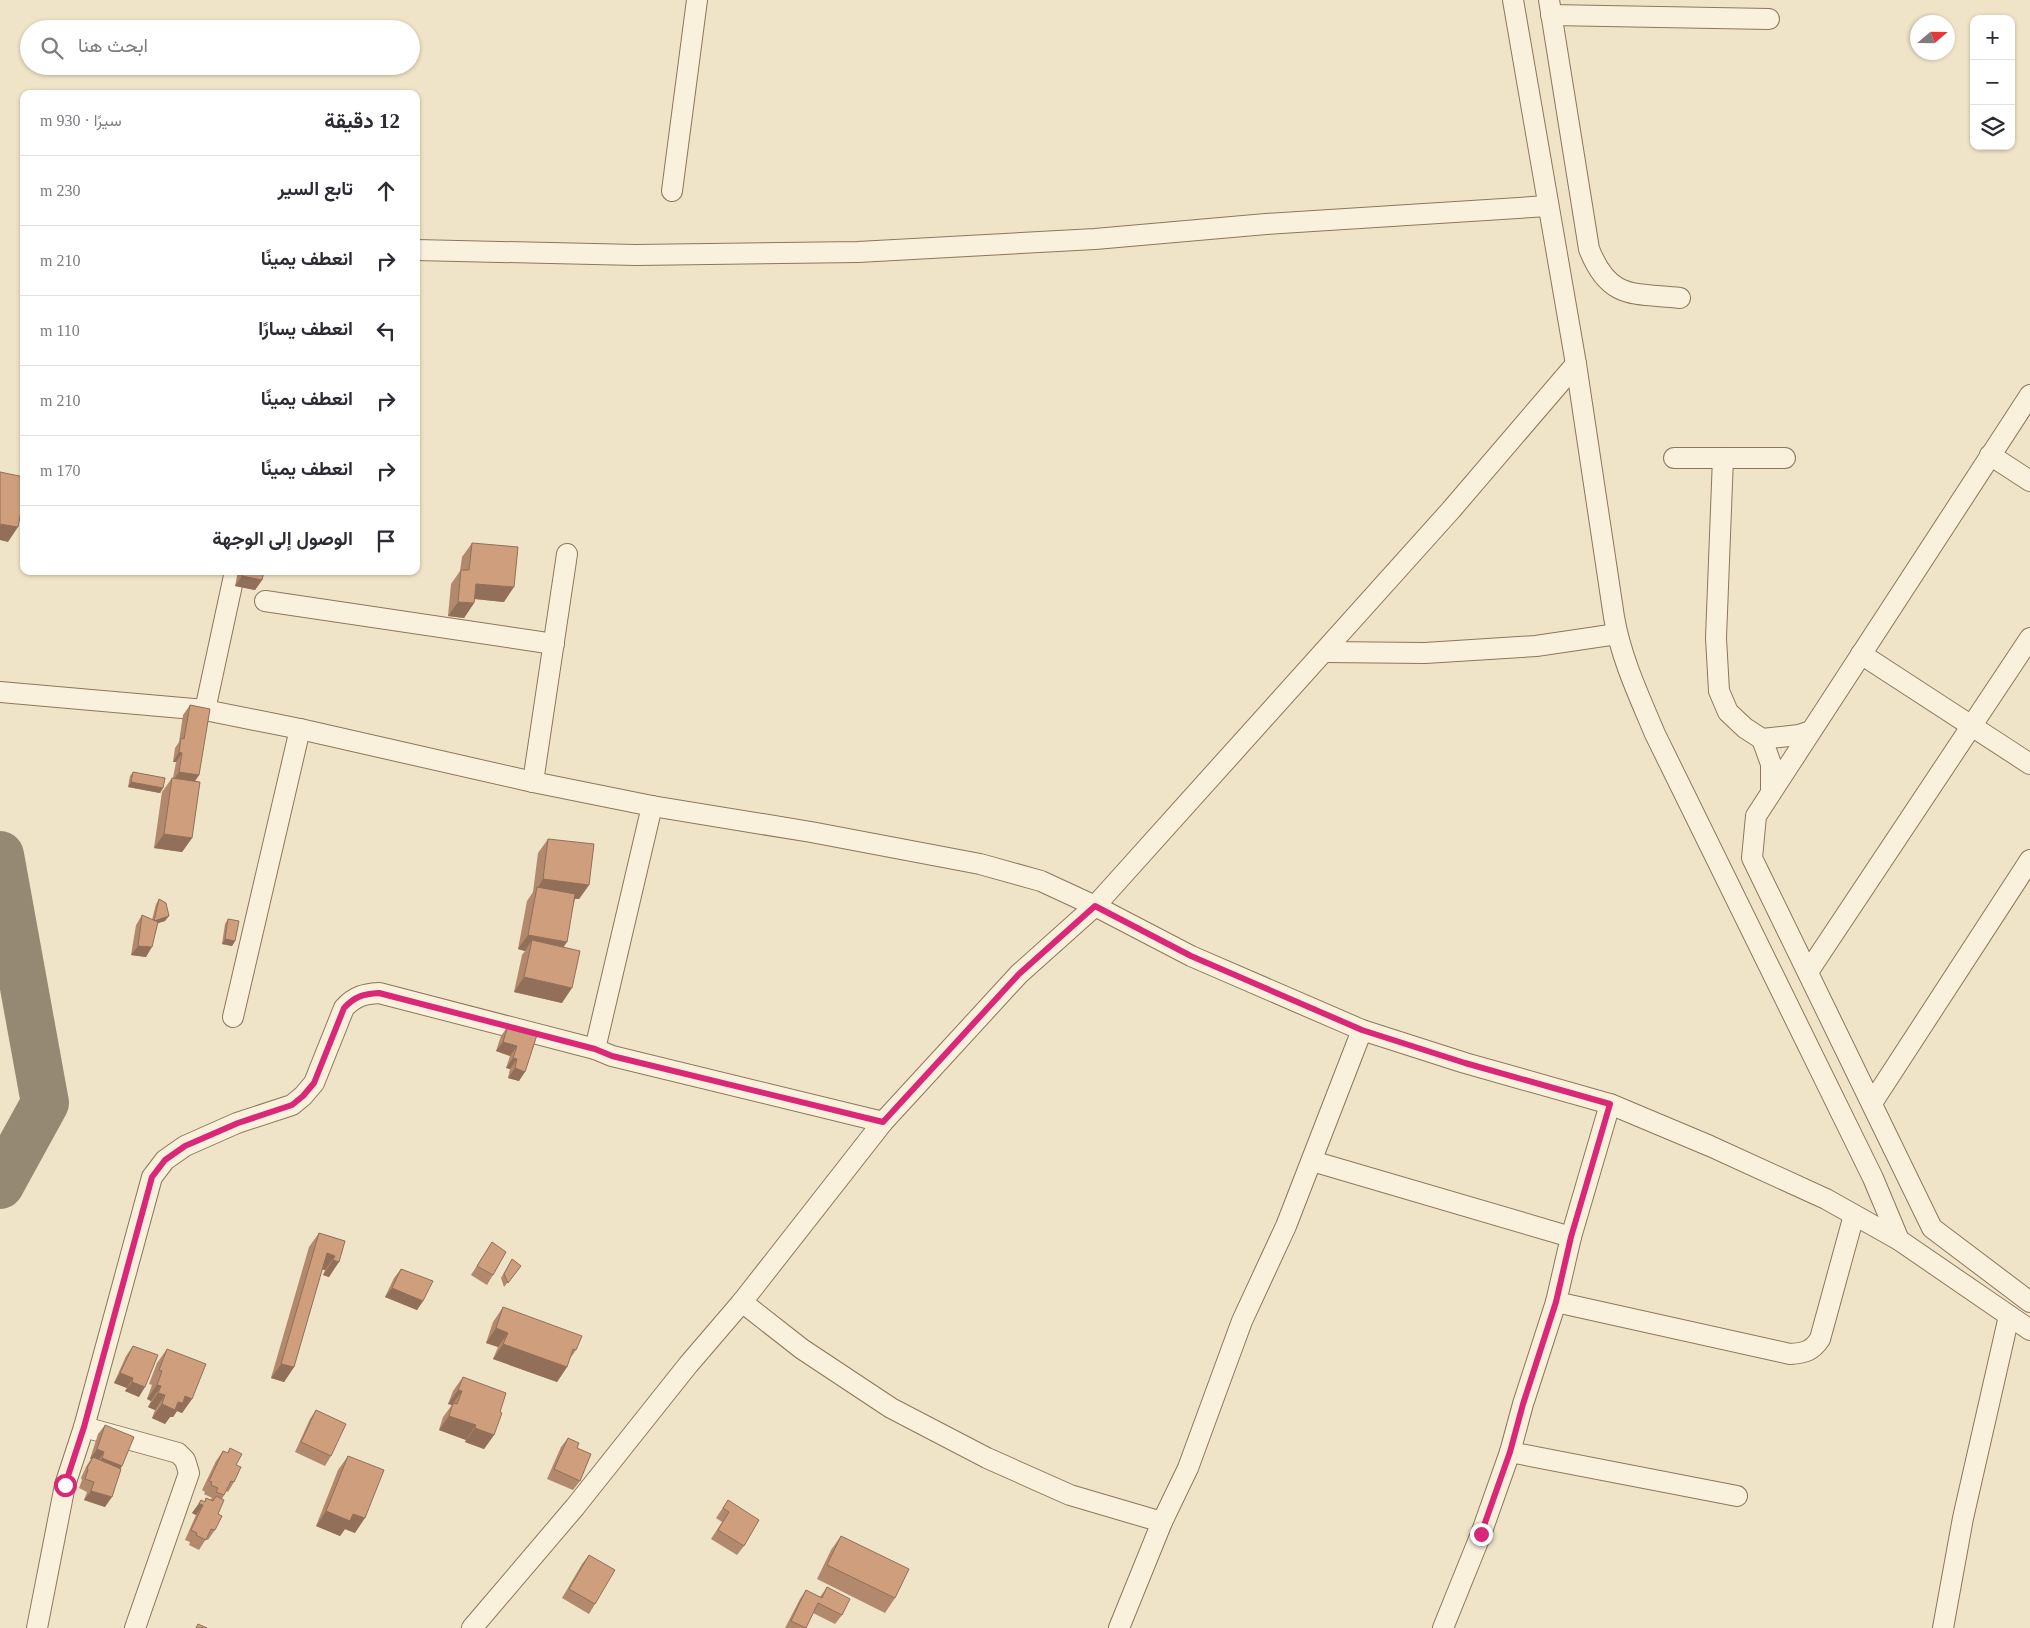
<!DOCTYPE html>
<html lang="ar">
<meta charset="utf-8">
<style>
:root{--surface:#fff;--page:#f2f2f3;--text:#2b2b33;--muted:#7c7c81;--line:#e1e1e2}
body{margin:0;font-family:"Times New Roman",Vazirmatn,serif;background:var(--page);color:var(--text);direction:rtl}
.controls{position:absolute;right:15px;top:15px;display:grid;overflow:hidden;border-radius:10px;box-shadow:0 1px 4px #0004}
.controls button{width:45px;height:45px;display:grid;place-items:center;padding:0;border:0;border-bottom:1px solid var(--line);background:var(--surface);color:var(--text);font:25px sans-serif}
.compass{position:absolute;left:1910px;top:15px;width:45px;height:45px;border-radius:50%;background:var(--surface);box-shadow:0 1px 4px #0004;rotate:70deg}
.stop{position:absolute;width:15px;height:15px;margin:-11px;border:4px solid #db2777;border-radius:50%;background:#fff}
.stop.end{background:#db2777;border-color:#fff;box-shadow:0 1px 5px #0008}
.list{margin:0;padding:0;list-style:none}
h2{display:flex;justify-content:space-between;align-items:center;height:65px;margin:0;padding:0 20px;font-size:21px}
h2 small{font-size:16px;font-weight:400;color:var(--muted)}
.list li{display:grid;grid-template-columns:32px 1fr auto;gap:15px;align-items:center;box-sizing:border-box;height:70px;padding:0 20px;border-top:1px solid var(--line)}
.list b{display:block;font-size:19px;white-space:nowrap}
.list em{font-size:16px;font-style:normal;color:var(--muted)}
.icon{flex:none;width:28px;height:28px;fill:none;stroke:currentColor;stroke-width:2;stroke-linecap:round;stroke-linejoin:round}
.map{position:relative;flex:none;width:2030px;height:1628px;overflow:hidden;direction:ltr}
.search{position:absolute;background:var(--surface);box-shadow:0 1px 4px #0004;left:20px;top:20px;width:400px;height:55px;display:flex;align-items:center;gap:12px;box-sizing:border-box;padding:0 18px;border-radius:28px;color:var(--muted);font-size:19px}
.panel{position:absolute;background:var(--surface);box-shadow:0 1px 4px #0004;left:20px;top:90px;width:400px;height:485px;border-radius:10px;direction:rtl}
.map>svg:first-child{display:block}
</style>
<div class="map">
<svg width="2030" height="1628" viewBox="0 0 2030 1628">
<rect width="100%" height="100%" fill="#f0e4c8"/>
<g fill="none" stroke-linecap="round" stroke-linejoin="round">
<path stroke="#968974" stroke-width="48" d="M0,855L45,1103L0,1185"/>
<defs>
<g id="minor">
<path d="M1513,0L1576,364L1614,617C1621,658 1639,696 1655,734L1873,1178L1899,1240L2030,1330"/>
<path d="M1549,0L1589,249C1609,300 1633,293 1680,298"/>
<path d="M1551,15L1769,19"/>
<path d="M672,191L697,0"/>
<path d="M416,250L636,255L858,252L1095,239L1266,224L1548,206"/>
<path d="M2030,395L1756,816L1752,858L1932,1228L2030,1302"/>
<path d="M1990,455L2030,481"/>
<path d="M1674,458H1785"/>
<path d="M1723,458L1716,638L1719,691L1728,712L1745,728L1762,739L1799,735L1811,731"/>
<path d="M265,601L554,644"/>
<path d="M1324,652L1425,653L1536,646L1617,634"/>
<path d="M1861,654L2030,764"/>
<path d="M0,692L205,710L300,729L533,782L652,806L811,832L980,864L1041,881L1095,906L1191,956L1362,1030L1465,1063L1610,1104L1710,1146L1826,1199L1899,1240"/>
<path d="M205,710L235,571"/>
<path d="M1762,739L1771,764V792"/>
<path d="M533,782L567,554"/>
<path d="M652,806L595,1049L612,1056L883,1122"/>
<path d="M1808,972L2030,638"/>
<path d="M233,1017L300,729"/>
<path d="M1872,1103L2030,860"/>
<path d="M1312,1161L1571,1237"/>
<path d="M742,1302L802,1349L891,1408L987,1458L1070,1495L1162,1522L1188,1468L1242,1321L1286,1226L1362,1030"/>
<path d="M1556,1302L1790,1354C1805,1353 1812,1351 1820,1339L1854,1215"/>
<path d="M84,1427L178,1453L185,1460L189,1473L135,1628"/>
<path d="M1510,1452L1737,1496"/>
<path d="M37,1628L65,1485L84,1427L152,1177L165,1160L185,1146L237,1123L292,1105L303,1096L314,1083L344,1008C355,996 364,994 379,993L595,1049"/>
<path d="M472,1628L575,1507L688,1365L742,1302L883,1122L1019,974L1095,906L1451,510L1576,364"/>
<path d="M1119,1628L1162,1522"/>
<path d="M1443,1628L1481,1534L1510,1452L1523,1404L1556,1302L1571,1237L1610,1104"/>
<path d="M1943,1628L1963,1518L2009,1316"/>
</g>
</defs>
<use href="#minor" stroke="#8d765c" stroke-width="22"/>
<use href="#minor" stroke="#faf1dc" stroke-width="20"/>
</g>
<g fill="#b2896c">
<path d="M472,543L504,602L474,599V603L464,618L448,616L451,584L460,571L462,557Z"/>
<path d="M238,571H264L262,580L255,590L235,586Z"/>
<path d="M190,705L199,775L195,781L192,838L182,852L154,848L162,792L172,778H173L176,762H173L175,748L179,742L183,715Z"/>
<path d="M133,772L163,788L160,793L128,787L130,776Z"/>
<path d="M548,839L589,885L579,899H575L563,947L562,1003L514,992L522,955L525,951L518,949L527,901L533,892L538,853Z"/>
<path d="M159,899L165,921L157,923L146,957L131,955L136,925L142,915L152,920L156,904Z"/>
<path d="M228,919L235,941L232,946L222,944L225,924Z"/>
<path d="M508,1026L537,1035L519,1081L508,1078L510,1069L506,1068L510,1056L496,1051L501,1036Z"/>
<path d="M319,1233L345,1241L329,1277L323,1275L325,1270L322,1269L294,1367L284,1382L271,1378L309,1247Z"/>
<path d="M492,1242L493,1275L487,1285L471,1275Z"/>
<path d="M512,1259L521,1266L504,1287L501,1278Z"/>
<path d="M401,1269L423,1301L417,1310L385,1297L394,1278Z"/>
<path d="M503,1307L576,1350L569,1360L567,1367L557,1382L493,1359L498,1347L486,1343L493,1322Z"/>
<path d="M133,1346L139,1397L125,1391L127,1388L114,1383L126,1356Z"/>
<path d="M167,1349L192,1399L182,1413L177,1411L173,1417H170L165,1424L152,1418L155,1410L148,1407L151,1401L147,1399L152,1385L149,1384L157,1363Z"/>
<path d="M463,1377L500,1412L494,1435L484,1449L465,1442L466,1440L439,1430L443,1417L452,1405L448,1404L453,1391Z"/>
<path d="M316,1410L331,1456L325,1466L295,1452L310,1419Z"/>
<path d="M105,1425L122,1466L105,1507L84,1500L87,1492L79,1488L82,1480L81,1478L86,1467L91,1459H90L98,1434Z"/>
<path d="M568,1438L577,1448L580,1481L573,1490L547,1479L561,1447Z"/>
<path d="M230,1448L236,1465L234,1482L228,1492L226,1491L222,1499L218,1514L215,1530L208,1540L206,1539L199,1550L189,1545L190,1542L185,1540L196,1515L192,1513L201,1500L204,1502L206,1498L210,1500L212,1498L204,1494L205,1492L202,1490L216,1461L223,1451L227,1453Z"/>
<path d="M348,1456L355,1533L345,1529L340,1536L316,1526L338,1470Z"/>
<path d="M728,1500L744,1546L737,1555L711,1539L722,1522L716,1518Z"/>
<path d="M841,1536L895,1598L885,1613L817,1579L831,1550Z"/>
<path d="M589,1555L595,1604L589,1614L562,1598L582,1564Z"/>
<path d="M827,1587L842,1615L835,1624L813,1613L806,1628H785L800,1599L806,1590L820,1597Z"/>
</g>
<g fill="#916f58">
<path d="M0,524L18,527L8,542L0,540Z"/>
<path d="M242,576L262,580L255,590L235,586Z"/>
<path d="M476,584L514,587L504,602L466,598Z"/>
<path d="M458,602L474,603L464,618L448,616Z"/>
<path d="M179,752L182,753L176,762H173Z"/>
<path d="M179,772L199,775L192,785L172,782Z"/>
<path d="M131,782L163,788L160,793L128,787Z"/>
<path d="M164,834L192,838L182,852L154,848Z"/>
<path d="M543,879L589,885L579,899L536,894L537,889Z"/>
<path d="M169,916L165,921L150,926L154,921Z"/>
<path d="M528,935L567,942L557,957L532,940L525,951L518,949Z"/>
<path d="M225,939L235,941L232,946L222,944Z"/>
<path d="M138,946L152,947L146,957L131,955Z"/>
<path d="M524,977L572,988L562,1003L514,992Z"/>
<path d="M503,1042L517,1046L510,1056L496,1051Z"/>
<path d="M513,1058L517,1059L510,1069L506,1068Z"/>
<path d="M515,1068L525,1072L519,1081L508,1078Z"/>
<path d="M327,1253L335,1256L325,1270L317,1268Z"/>
<path d="M333,1260L339,1262L329,1277L323,1275Z"/>
<path d="M392,1288L423,1301L417,1310L385,1297Z"/>
<path d="M496,1328L508,1333L498,1347L486,1343Z"/>
<path d="M503,1344L567,1367L557,1382L493,1359Z"/>
<path d="M281,1364L294,1367L284,1382L271,1378Z"/>
<path d="M120,1373L133,1378L127,1388L114,1383Z"/>
<path d="M132,1382L145,1387L139,1397L125,1391Z"/>
<path d="M157,1385L161,1386L151,1401L147,1399Z"/>
<path d="M458,1390L462,1391L452,1405L448,1404Z"/>
<path d="M158,1393L165,1395L155,1410L148,1407Z"/>
<path d="M185,1396L192,1399L182,1413L177,1411L173,1417H170L165,1424L152,1418L162,1404L178,1402Z"/>
<path d="M449,1416L476,1425L466,1440L439,1430Z"/>
<path d="M475,1428L494,1435L484,1449L465,1442Z"/>
<path d="M97,1449L104,1452L97,1462L93,1457L91,1459H90Z"/>
<path d="M102,1458L122,1466L115,1476L95,1468Z"/>
<path d="M91,1491L112,1497L105,1507L84,1500Z"/>
<path d="M199,1504L203,1505L196,1515L192,1513Z"/>
<path d="M326,1511L353,1514L365,1518L355,1533L345,1529L340,1536L316,1526Z"/>
</g>
<g fill="#cf9f7d" stroke="#916f58">
<path d="M0,472L24,477V496L18,527L0,524Z"/>
<path d="M472,543L518,547L514,587L476,584L474,603L458,602L461,570H469Z"/>
<path d="M243,571H264L262,580L242,576Z"/>
<path d="M190,705L210,709L199,775L179,772L182,753L179,752L181,738L184,739Z"/>
<path d="M133,772L165,778L163,788L131,782Z"/>
<path d="M172,778L200,782L192,838L164,834Z"/>
<path d="M548,839L594,844L589,885L543,879Z"/>
<path d="M537,887L575,894L567,942L528,935Z"/>
<path d="M159,899L166,903L169,916L154,921Z"/>
<path d="M142,915L158,922L152,947L138,946Z"/>
<path d="M228,919L239,921L235,941L225,939Z"/>
<path d="M532,940L580,951L572,988L524,977Z"/>
<path d="M508,1026L537,1035L525,1072L515,1068L517,1059L513,1058L517,1046L503,1042Z"/>
<path d="M319,1233L345,1241L339,1262L333,1260L335,1256L327,1253L294,1367L281,1364Z"/>
<path d="M492,1242L506,1252L493,1275L477,1266Z"/>
<path d="M512,1259L521,1266L508,1283L504,1274Z"/>
<path d="M401,1269L433,1281L423,1301L392,1288Z"/>
<path d="M503,1307L582,1336L576,1350L573,1349L567,1367L503,1344L508,1333L496,1328Z"/>
<path d="M133,1346L158,1355L145,1387L132,1382L133,1378L120,1373Z"/>
<path d="M167,1349L206,1364L192,1399L185,1396L183,1403L178,1402L175,1410L162,1404L165,1395L158,1393L161,1386L157,1385L162,1371L159,1370Z"/>
<path d="M463,1377L506,1393L500,1412L502,1413L494,1435L475,1428L476,1425L449,1416L453,1403L457,1404L462,1391L458,1390Z"/>
<path d="M316,1410L346,1424L331,1456L301,1442Z"/>
<path d="M105,1425L134,1437L122,1466L102,1458L104,1452L97,1449Z"/>
<path d="M568,1438L579,1443L577,1448L591,1454L580,1481L554,1469Z"/>
<path d="M230,1448L242,1454L236,1465L241,1467L234,1482L231,1481L224,1495L216,1492L218,1488L211,1485L212,1482L209,1481L223,1451L228,1453Z"/>
<path d="M348,1456L384,1470L365,1518L353,1514L350,1521L326,1511Z"/>
<path d="M93,1457L121,1469L112,1497L91,1491L94,1482L85,1479L88,1470L87,1468Z"/>
<path d="M216,1496L224,1500L218,1514L222,1516L215,1530L211,1529L206,1540L196,1535L197,1533L191,1530L203,1505L199,1504L201,1500L205,1502L206,1498L213,1501Z"/>
<path d="M728,1500L759,1520L744,1546L718,1530L729,1512L723,1508Z"/>
<path d="M841,1536L909,1569L895,1598L827,1565Z"/>
<path d="M589,1555L615,1570L595,1604L569,1589Z"/>
<path d="M827,1587L850,1599L842,1615L818,1603L806,1628L791,1621L806,1590L822,1598Z"/>
<path d="M198,1624L207,1628H196Z"/>
</g>
<g fill="none" stroke-linecap="round" stroke-linejoin="round">
<path stroke="#db2777" stroke-width="6" d="M65,1485L84,1427L152,1177L165,1160L185,1146L238,1123L292,1105L303,1096L314,1083L344,1008C355,996 364,994 379,993L595,1049L612,1056L883,1122L1019,974L1095,906L1191,956L1362,1030L1465,1063L1610,1104L1571,1237L1556,1302L1523,1404L1510,1452L1481,1534"/>
</g>
</svg>
<div class="controls">
<button>+</button>
<button>−</button>
<button><svg class="icon" aria-label="layers" viewBox="0 0 24 24"><path d="M12 4l9 5-9 5-9-5zM3 14l9 5 9-5"/></svg></button>
</div>
<svg class="compass" viewBox="-18 -18 36 36"><path d="M0-13l5 13h-10z" fill="#e53935"/><path d="M0 13l5-13h-10z" fill="#7c7c81"/></svg>
<div class="stop" style="left:65px;top:1485px"></div>
<div class="stop end" style="left:1481px;top:1534px"></div>
<div class="search"><svg class="icon" aria-label="search" viewBox="0 0 24 24"><circle cx="10" cy="10" r="6"/><path d="M15 15l6 6"/></svg>ابحث هنا</div>
<section class="panel">
<h2>12 دقيقة<small>سيرًا · 930 m</small></h2>
<ul class="list">
<li><svg class="icon" aria-label="ahead" viewBox="0 0 24 24"><path d="M12 20V5M6 11l6-6 6 6"/></svg><div><b>تابع السير</b></div><em>230 m</em></li>
<li><svg class="icon" aria-label="right" viewBox="0 0 24 24"><path d="M7 20v-9h11M14 6l5 5-5 5"/></svg><div><b>انعطف يمينًا</b></div><em>210 m</em></li>
<li><svg class="icon" aria-label="left" viewBox="0 0 24 24"><path d="M17 20v-9H6M10 6l-5 5 5 5"/></svg><div><b>انعطف يسارًا</b></div><em>110 m</em></li>
<li><svg class="icon" aria-label="right" viewBox="0 0 24 24"><path d="M7 20v-9h11M14 6l5 5-5 5"/></svg><div><b>انعطف يمينًا</b></div><em>210 m</em></li>
<li><svg class="icon" aria-label="right" viewBox="0 0 24 24"><path d="M7 20v-9h11M14 6l5 5-5 5"/></svg><div><b>انعطف يمينًا</b></div><em>170 m</em></li>
<li><svg class="icon" aria-label="arrive" viewBox="0 0 24 24"><path d="M6 21V4h12l-3 4 3 4H6"/></svg><div><b>الوصول إلى الوجهة</b></div></li>
</ul>
</section>
</div>
